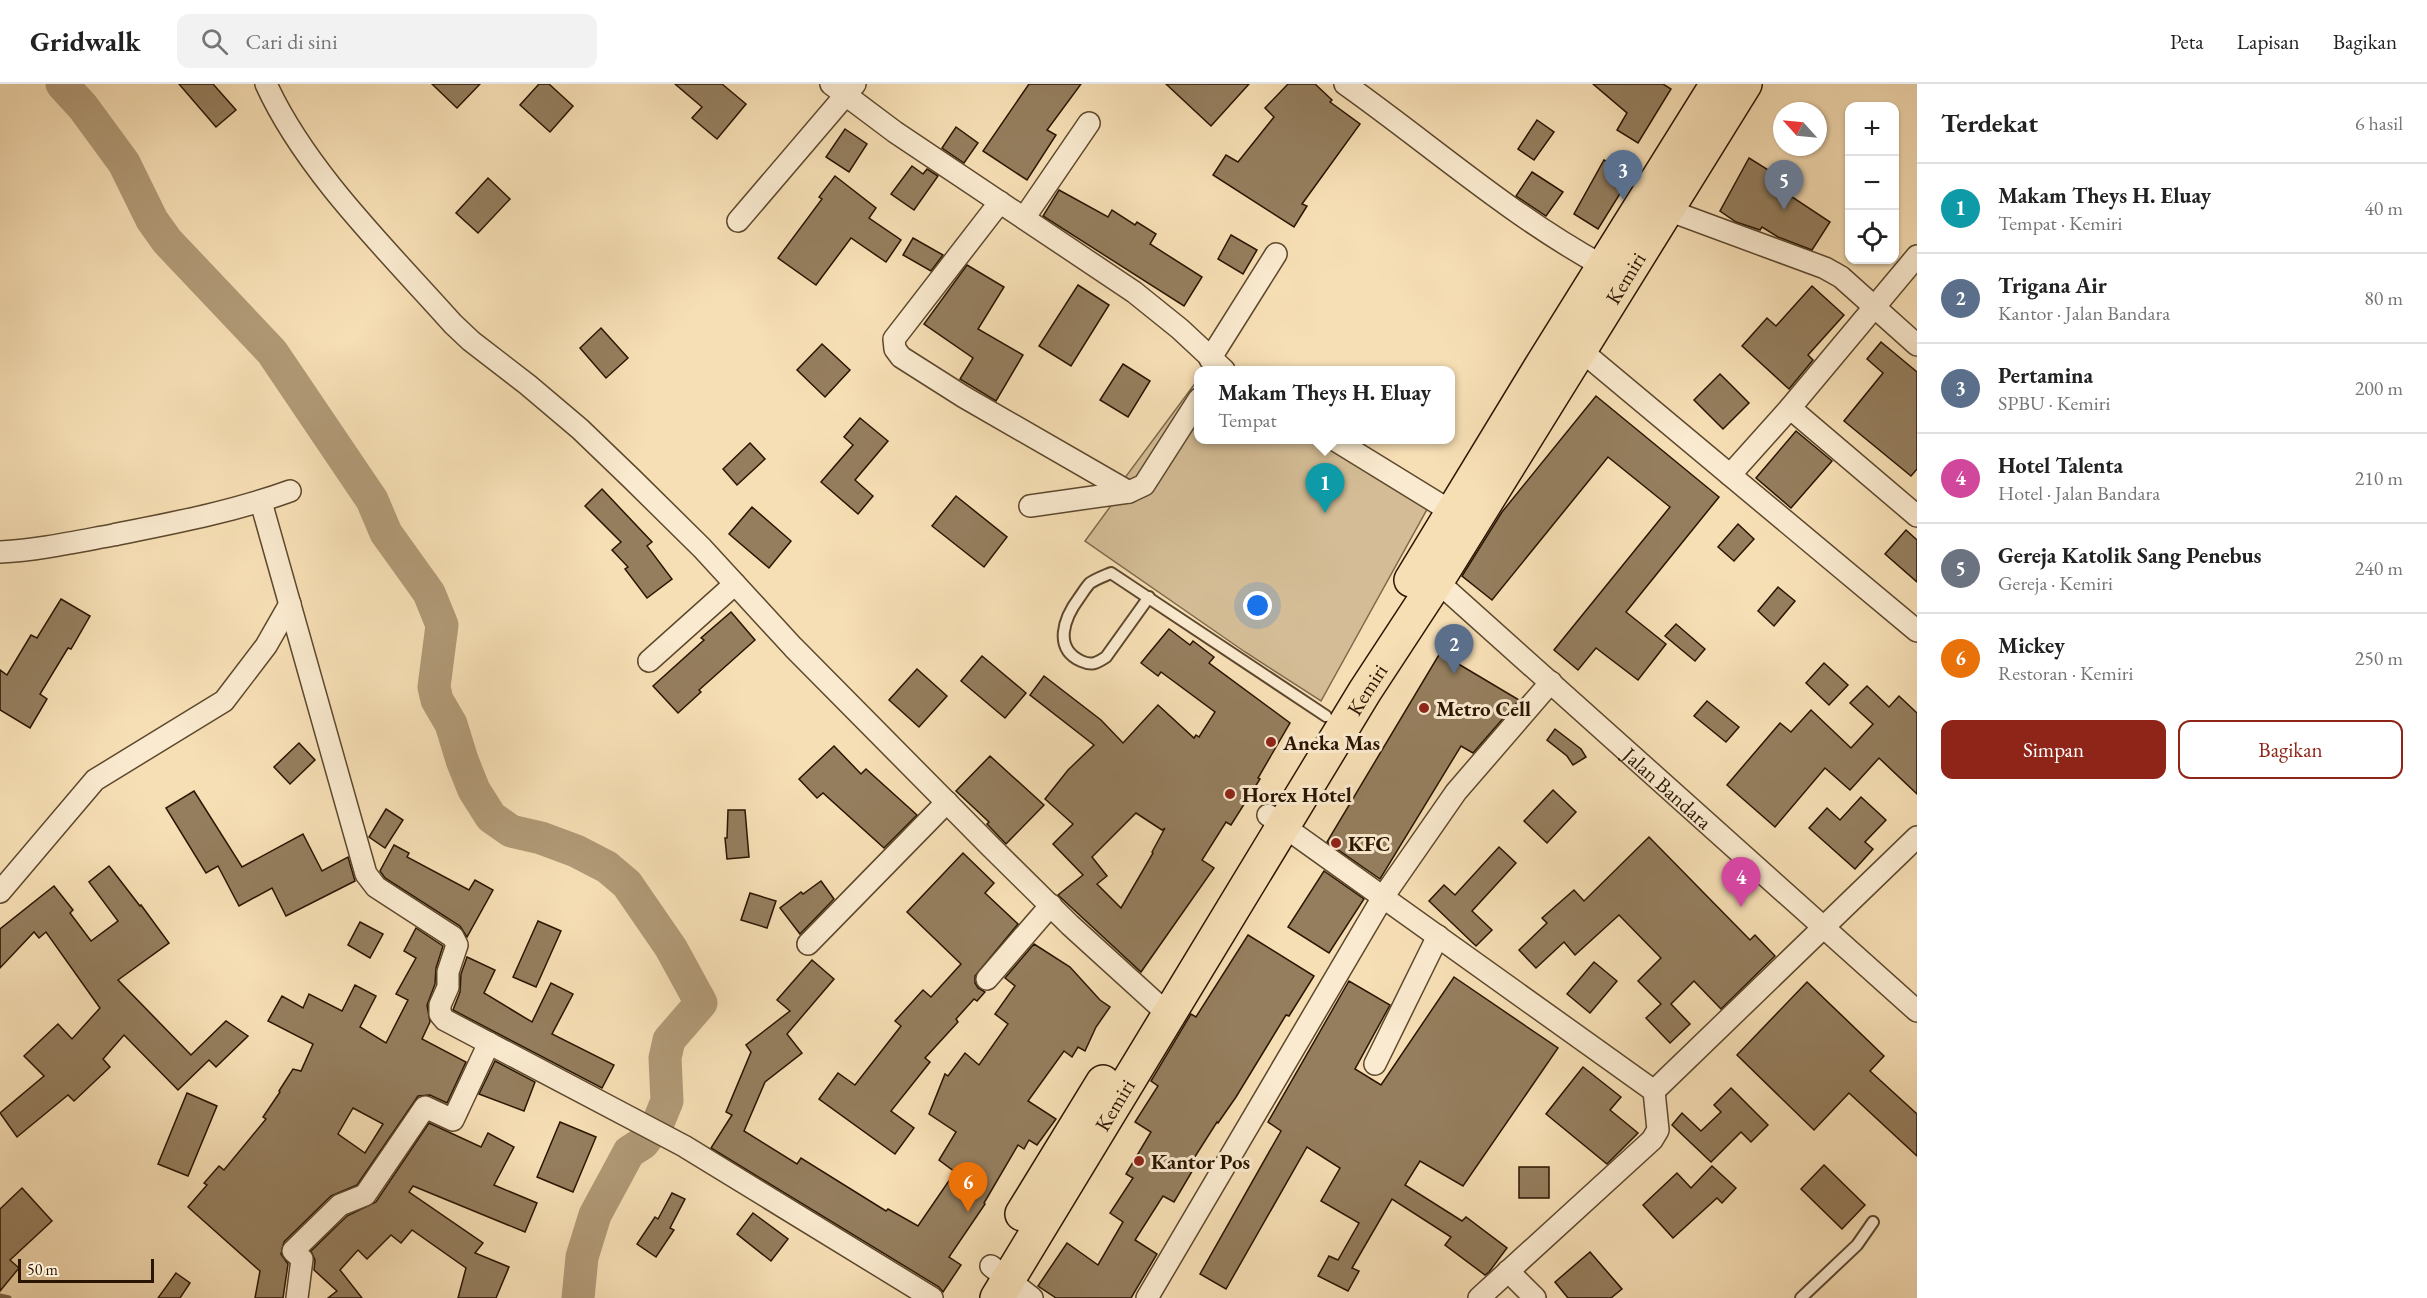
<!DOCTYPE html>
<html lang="id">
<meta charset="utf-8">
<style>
:root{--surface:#fff;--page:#f2f2f2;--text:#222;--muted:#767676;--line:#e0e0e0;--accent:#8f2418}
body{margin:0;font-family:"EB Garamond",serif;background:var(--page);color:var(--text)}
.controls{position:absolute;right:18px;top:18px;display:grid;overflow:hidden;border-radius:12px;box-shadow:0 2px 4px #0004}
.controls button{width:54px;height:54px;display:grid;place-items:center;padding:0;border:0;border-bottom:2px solid var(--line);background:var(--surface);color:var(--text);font:30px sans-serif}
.compass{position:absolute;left:1773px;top:18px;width:54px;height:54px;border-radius:50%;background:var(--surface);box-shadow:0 2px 4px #0004;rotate:297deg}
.scale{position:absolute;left:18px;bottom:15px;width:136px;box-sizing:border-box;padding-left:6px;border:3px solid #2a1500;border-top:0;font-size:16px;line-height:21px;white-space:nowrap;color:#2a1500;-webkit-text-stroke:4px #faeacf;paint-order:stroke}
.you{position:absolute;left:1258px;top:522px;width:21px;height:21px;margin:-15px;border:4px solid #fff;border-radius:50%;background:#1a73e8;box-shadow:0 0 0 9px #1a73e833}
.badge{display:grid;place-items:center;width:39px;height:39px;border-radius:50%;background:var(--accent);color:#fff;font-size:20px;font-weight:700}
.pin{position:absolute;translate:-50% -50px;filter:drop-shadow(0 2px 3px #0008)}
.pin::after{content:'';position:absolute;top:32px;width:21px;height:18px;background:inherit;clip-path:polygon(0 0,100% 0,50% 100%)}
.popup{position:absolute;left:1194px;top:282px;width:261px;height:78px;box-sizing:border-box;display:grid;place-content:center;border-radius:12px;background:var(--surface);filter:drop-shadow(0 2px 4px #0005);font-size:20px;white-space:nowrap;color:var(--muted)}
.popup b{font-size:22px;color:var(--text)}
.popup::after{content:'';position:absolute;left:50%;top:100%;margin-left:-12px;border:12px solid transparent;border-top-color:var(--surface)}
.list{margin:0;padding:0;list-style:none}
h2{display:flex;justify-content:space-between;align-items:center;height:78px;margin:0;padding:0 24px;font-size:26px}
h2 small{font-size:20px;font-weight:400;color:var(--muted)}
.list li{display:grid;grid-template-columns:39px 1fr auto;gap:18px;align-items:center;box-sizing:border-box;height:90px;padding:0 24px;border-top:2px solid var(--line)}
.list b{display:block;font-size:22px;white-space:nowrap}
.list p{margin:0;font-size:20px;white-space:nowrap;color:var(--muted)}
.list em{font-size:20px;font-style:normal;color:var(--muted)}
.actions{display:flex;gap:12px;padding:18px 24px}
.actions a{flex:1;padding:14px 0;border:2px solid var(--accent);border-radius:12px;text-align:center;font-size:21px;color:var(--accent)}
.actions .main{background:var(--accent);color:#fff}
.icon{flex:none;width:33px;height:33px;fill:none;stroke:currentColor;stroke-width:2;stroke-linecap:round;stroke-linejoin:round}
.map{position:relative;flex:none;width:1917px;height:1214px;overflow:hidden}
header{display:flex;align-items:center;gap:36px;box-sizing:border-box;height:84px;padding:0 30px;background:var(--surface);border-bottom:2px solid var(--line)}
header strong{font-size:28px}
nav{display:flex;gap:33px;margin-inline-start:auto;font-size:21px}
.search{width:420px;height:54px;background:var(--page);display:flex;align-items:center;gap:15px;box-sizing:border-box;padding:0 21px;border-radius:12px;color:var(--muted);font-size:22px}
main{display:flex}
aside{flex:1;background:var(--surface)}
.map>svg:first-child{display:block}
</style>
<header>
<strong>Gridwalk</strong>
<div class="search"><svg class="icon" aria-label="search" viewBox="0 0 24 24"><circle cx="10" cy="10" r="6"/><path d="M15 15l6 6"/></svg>Cari di sini</div>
<nav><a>Peta</a><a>Lapisan</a><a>Bagikan</a></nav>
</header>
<main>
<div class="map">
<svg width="1917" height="1214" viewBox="0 0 1917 1214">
<rect width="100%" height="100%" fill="#f7dfb5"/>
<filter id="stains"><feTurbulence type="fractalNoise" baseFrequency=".00333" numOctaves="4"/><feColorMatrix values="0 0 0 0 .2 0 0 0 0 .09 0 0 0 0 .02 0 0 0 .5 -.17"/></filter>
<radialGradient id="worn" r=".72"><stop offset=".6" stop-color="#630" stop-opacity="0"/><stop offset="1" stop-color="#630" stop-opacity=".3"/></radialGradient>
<path fill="#d4bd96" stroke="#7f694b" stroke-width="1.5" d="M1199,294V356H1323L1430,420L1321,617L1245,568L1085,457L1121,408L1124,395Z"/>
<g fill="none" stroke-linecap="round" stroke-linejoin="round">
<path stroke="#7b6547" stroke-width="5" d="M0,1212L9,1214"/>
<path stroke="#b19a77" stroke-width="33" d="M62,0L83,23L124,79L152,136L167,157L272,268L372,416L386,449L429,509L442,541L434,603L437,616L451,640L462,676L474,706L491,733L511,747L541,754L576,767L607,783L627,800L671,864L701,919L669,956L665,974L667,1017L658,1039L643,1059L629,1068L595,1131L582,1173L578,1214"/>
</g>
<g fill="#957e5e" stroke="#2a1500" stroke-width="1.5" fill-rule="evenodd">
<path d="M179,0H213L236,26L216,43Z"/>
<path d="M432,0H480L457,24Z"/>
<path d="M539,0H549L573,22L550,48L520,21Z"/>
<path d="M675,0H722L746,20L717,55L692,34L702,23Z"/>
<path d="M1029,0H1081L1047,46L1056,51L1027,96L983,67Z"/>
<path d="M1166,0H1249L1211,42Z"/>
<path d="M1288,0H1315L1332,16L1330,18L1360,40L1302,120L1307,122L1294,143L1213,91L1226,71L1238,78L1274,33L1265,24Z"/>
<path d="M1593,0H1663L1671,5L1638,59L1617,46L1627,29Z"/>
<path d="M1537,36L1554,48L1534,76L1518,65Z"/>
<path d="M956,43L978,59L964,79L942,64Z"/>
<path d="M845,45L867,60L849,88L826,73Z"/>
<path d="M1749,74L1786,97L1783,107L1830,138L1812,166L1778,153L1762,143L1760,146L1736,138L1720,127Z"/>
<path d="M1604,76L1631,92L1598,145L1574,130Z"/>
<path d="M912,82L923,90L927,85L938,92L914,126L891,110Z"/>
<path d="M1532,88L1563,108L1546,132L1516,112Z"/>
<path d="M835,92L876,124L869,134L901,156L886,178L851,154L816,201L778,174L822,115L819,113Z"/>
<path d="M488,94L510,115L478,149L456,129Z"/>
<path d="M1059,106L1108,133L1112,126L1135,141L1137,138L1156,150L1150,160L1202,193L1184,222L1043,132Z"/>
<path d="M1231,151L1257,166L1243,190L1218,175Z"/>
<path d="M913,154L943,171L931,187L903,171Z"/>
<path d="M967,181L1004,203L978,245L1023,271L996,317L960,295L973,274L924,240Z"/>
<path d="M1078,201L1109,221L1071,282L1039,262Z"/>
<path d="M1812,202L1844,231L1808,271L1813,276L1789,305L1742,262L1767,234L1776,242Z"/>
<path d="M601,244L628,274L606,294L580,264Z"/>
<path d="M1881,258L1917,288V385L1911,392L1844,337L1883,289L1867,275Z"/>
<path d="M822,260L850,286L825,313L797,286Z"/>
<path d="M1123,280L1150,297L1128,333L1100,316Z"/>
<path d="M1720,290L1749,319L1723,345L1694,316Z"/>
<path d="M1596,312L1719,413L1626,528L1666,560L1638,596L1596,564L1578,586L1554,566L1670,423L1608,373L1492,516L1462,492L1502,428Z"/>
<path d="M860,334L888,357L855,396L873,412L858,430L821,398L853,361L844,353Z"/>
<path d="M1796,347L1832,377L1791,424L1756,394Z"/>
<path d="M750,359L765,375L737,401L723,385Z"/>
<path d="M602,405L652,458L647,462L672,495L647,514L625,485L628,483L612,466L621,458L585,422Z"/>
<path d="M956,412L1007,453L984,483L932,442Z"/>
<path d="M752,423L791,457L769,484L729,450Z"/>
<path d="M1738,440L1754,455L1734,477L1718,463Z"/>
<path d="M1906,446L1917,456V498L1885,470Z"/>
<path d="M1778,503L1795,517L1774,542L1758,527Z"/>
<path d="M61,515L90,532L71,565L68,564L40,610L47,615L30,644L0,626V586L7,591L31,551L37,554Z"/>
<path d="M731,528L755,556L699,606L701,608L678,629L653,602L704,556L701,554Z"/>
<path d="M1676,540L1705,565L1695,577L1665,552Z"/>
<path d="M1169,545L1190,561L1193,557L1214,573L1209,579L1290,639L1258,694L1260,695L1231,741L1226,738L1202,776L1214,784L1141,888L1058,811L1083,791L1053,760L1073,740L1045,715L1068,686L1094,661L1030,611L1044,592L1101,636L1123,659L1158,621L1194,654L1196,651L1199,653L1215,628L1161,588L1158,592L1141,579ZM1136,729L1162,746L1165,744L1152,768L1153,769L1121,824L1097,800L1107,792L1092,773Z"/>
<path d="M1440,569L1519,616L1473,669L1461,662L1380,795L1327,758Z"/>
<path d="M982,572L1026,609L1005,634L961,597Z"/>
<path d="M1824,579L1848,601L1829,621L1806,599Z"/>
<path d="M917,585L947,612L919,643L889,616Z"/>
<path d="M1867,602L1889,623L1899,612L1917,629V710L1879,674L1850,706L1825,684L1775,743L1727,701L1780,639L1791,648L1811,626L1851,664L1873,640L1850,619Z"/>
<path d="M1707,617L1739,643L1726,658L1694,632Z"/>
<path d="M1555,645L1581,665L1586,673L1573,681L1567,672L1547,656Z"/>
<path d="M299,659L315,676L290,700L274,683Z"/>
<path d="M834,662L861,690L866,685L917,731L884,764L823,709L817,714L799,695Z"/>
<path d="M990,672L1044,721L1006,760L987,740L989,738L956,707Z"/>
<path d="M1553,706L1576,728L1547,759L1524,737Z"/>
<path d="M194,707L242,783L303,750L322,787L348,773L355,797L286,832L272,804L239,822L218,782L206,789L166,724Z"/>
<path d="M1861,713L1886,736L1865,758L1873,765L1855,785L1809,744L1827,724L1840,736Z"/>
<path d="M386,725L403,736L385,764L369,753Z"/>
<path d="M728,726H745L749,773L727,775L725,754H727Z"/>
<path d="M1649,753L1750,856L1755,851L1775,872L1721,925L1694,897L1671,920L1690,940L1670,959L1646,934L1661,920L1638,897L1661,874L1619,831L1575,871L1564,858L1536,884L1519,866L1547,839L1542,834L1574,806L1584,817Z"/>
<path d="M394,761L409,769L407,773L469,806L475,796L493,806L467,853L460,842L385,794L380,787Z"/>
<path d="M1499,763L1516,779L1472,827L1492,846L1476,862L1429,817L1444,801L1455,811Z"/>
<path d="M963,769L994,799L985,809L1018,840L975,892V899L978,904L985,908L977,917L974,915L956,935L958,938L925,974L930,978L891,1027L914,1044L895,1070L819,1015L838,989L855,1001L901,942L895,937L923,906L931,913L961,880L907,828Z"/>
<path d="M109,782L140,822L141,821L169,859L118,896L191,971L226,937L248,952L216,983L209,976L178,1006L124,951L103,975L110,983L74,1017L68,1011L17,1053L0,1029L44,992L24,972L58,940L72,955L100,924L46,848L39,854L34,848L0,884V845L54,802L73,826L70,829L91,857L118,837L89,798Z"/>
<path d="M1324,787L1364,815L1329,869L1288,843Z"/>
<path d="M821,797L834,815L800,850L780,824L801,808L803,810Z"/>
<path d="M750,809L776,817L767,844L741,836Z"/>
<path d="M538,837L561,847L536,903L513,893Z"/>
<path d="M360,838L383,850L370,874L348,861Z"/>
<path d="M416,844L443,862L436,884L435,900L427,921L430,938L422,955L466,978L447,1019L430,1011L418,1012L357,1101L331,1112L284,1158L281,1170L288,1180L283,1214H255L260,1187L188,1123L207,1101L204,1099L219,1082L224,1086L266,1035L263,1033L280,1008L279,1007L293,985L301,987L313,960L268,937L282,912L303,924L309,910L342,927L355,901L376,912L360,943L386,959L408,916L396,910L416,874L404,867ZM353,1024L383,1040L365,1069L338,1050Z"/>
<path d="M1248,851L1314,892L1289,932L1286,931L1236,1013L1218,1039L1217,1038L1189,1082L1194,1084L1174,1118L1163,1112L1135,1156L1157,1170L1131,1214H1056L1038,1202L1067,1159L1098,1181L1123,1138L1110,1129L1133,1094L1126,1090L1151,1048L1135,1038L1158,1002L1151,997L1191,930L1196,933Z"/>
<path d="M1034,860L1070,883L1100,916L1110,923L1096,943L1085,967L1078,963L1072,973L1064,967L1028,1017L1056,1035L1037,1061L1029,1056L1024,1065L1018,1061L984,1119L985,1120L949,1173L961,1181L943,1208L939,1203L711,1064L732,1031L726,1028L751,968L746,961L790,927L777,916L812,876L834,895L787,950L802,969L765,998L744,1047L797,1080L801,1074L886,1127L888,1125L918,1142L955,1088L939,1076L956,1048L929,1030L945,990L948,992L965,969L979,981L1008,940L995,930L1015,902L1005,894Z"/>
<path d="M467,873L495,886L484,909L532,938L551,899L573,910L552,950L614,981L602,1004L453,926L460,908L461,890Z"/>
<path d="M1594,878L1617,897L1590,929L1567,910Z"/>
<path d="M1454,893L1558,964L1463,1102L1420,1077L1405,1101L1462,1137L1466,1133L1507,1164L1489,1188L1485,1191L1445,1161L1451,1153L1392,1115L1352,1184L1359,1187L1348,1207L1318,1192L1329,1172L1338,1176L1359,1139L1321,1117L1340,1084L1307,1063L1226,1205L1200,1190L1281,1047L1268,1038L1349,897L1390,921L1355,985L1381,1001Z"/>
<path d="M1807,898L1884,972L1870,987L1917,1030V1072L1849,1009L1814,1046L1737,971Z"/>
<path d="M495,977L535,998L524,1027L479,1010Z"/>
<path d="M1583,983L1621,1013L1610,1026L1638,1049L1607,1080L1546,1030Z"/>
<path d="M1731,1004L1768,1041L1751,1058L1741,1048L1711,1078L1672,1041L1682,1029L1701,1047L1721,1028L1714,1021Z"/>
<path d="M187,1009L217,1022L188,1092L158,1080Z"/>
<path d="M560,1038L596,1053L573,1108L537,1093Z"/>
<path d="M429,1039L481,1063L488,1049L514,1063L494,1101L537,1119L525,1148L413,1102L409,1108L483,1159L475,1169L509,1183L496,1214H458L466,1184L412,1146L401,1159L391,1151L367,1175L358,1166L340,1186L362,1214H328L337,1207L314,1186L315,1176L311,1167L347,1132L376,1118Z"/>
<path d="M1824,1081L1865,1121L1842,1145L1801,1105Z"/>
<path d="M1712,1082L1736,1104L1722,1119L1717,1114L1673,1154L1643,1121L1677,1089L1691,1104Z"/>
<rect x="1519" y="1083" width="30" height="31"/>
<path d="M22,1104L52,1137L10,1176L19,1184L0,1207V1125Z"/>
<path d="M672,1109L685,1115L670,1144L674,1146L656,1173L637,1160L655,1133L658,1135Z"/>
<path d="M753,1129L788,1155L771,1177L737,1150Z"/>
<path d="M1590,1168L1622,1205L1611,1214H1568L1555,1198Z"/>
<path d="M176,1189L190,1199L180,1214H158Z"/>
</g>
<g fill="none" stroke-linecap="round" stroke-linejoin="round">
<defs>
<g id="lane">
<path d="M1149,513L1106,573C1097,579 1092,582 1081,577C1053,564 1064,534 1079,514C1082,510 1086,503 1090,499C1096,495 1104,492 1111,489L1326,632"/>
<path d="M1801,1214L1857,1161L1873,1138"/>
</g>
<g id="street">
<path d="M266,0C306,88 389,168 453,240L471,257L528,301L580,345L631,394L702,464L793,563L989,761L1070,841L1170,932"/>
<path d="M831,0L895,48L1134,208L1180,245L1224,286"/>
<path d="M1345,0C1431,61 1511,132 1603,182"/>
<path d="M1000,118L894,255L895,265L901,273L964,313L1129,408"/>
<path d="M1657,122L1825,184L1841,193L1917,261"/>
<path d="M1024,134L1089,39"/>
<path d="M738,137L855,0"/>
<path d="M1572,259L1917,547"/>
<path d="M1210,275L1276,170"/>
<path d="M1790,324L1917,432"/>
<path d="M1335,356L1452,428"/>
<path d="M1730,391L1790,324L1917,172"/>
<path d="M261,418L366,790L376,803L453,853L457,861L448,888V903L440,921V930L445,936L684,1062L932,1214"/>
<path d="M1030,422L1129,408L1144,401L1199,315"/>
<path d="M0,468C38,466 75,458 113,451C173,439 232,428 290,407"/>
<path id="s1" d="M1428,489L1917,927"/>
<path d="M649,577L735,500"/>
<path d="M1268,731L1654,1007L1658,1046L1652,1056L1479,1214"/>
<path d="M0,808L95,696L224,617L266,562L290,520"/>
<path d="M808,860L947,718"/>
<path d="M987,895L1051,821"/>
<path d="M1375,980L1438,852"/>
<path d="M1654,1007L1917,753"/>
<path d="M991,1182L1032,1214"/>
<path d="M1508,1187L1535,1214"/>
<path d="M297,1214L302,1175L293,1167L340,1121L365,1111L425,1023L453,1036L489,959"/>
<path d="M1147,1214L1383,813L1456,708L1551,598"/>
</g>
<g id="highway">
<path d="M1411,496L1543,279L1717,0"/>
<path d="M1022,1130L1103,998"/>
<path id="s2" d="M997,1214L1365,607L1437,497L1745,0"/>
</g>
</defs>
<use href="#lane" stroke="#5d482d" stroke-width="14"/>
<use href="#street" stroke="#5d482d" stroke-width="24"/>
<use href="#highway" stroke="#2a1500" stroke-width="36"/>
<use href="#lane" stroke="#faeacf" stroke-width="10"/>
<use href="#street" stroke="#faeacf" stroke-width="21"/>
<use href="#highway" stroke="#f7dfb5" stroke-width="33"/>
</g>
<g fill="#8f2418" stroke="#faeacf" stroke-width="2">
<circle cx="1424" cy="624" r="6"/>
<circle cx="1271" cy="658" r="6"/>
<circle cx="1230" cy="710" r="6"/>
<circle cx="1336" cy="759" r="6"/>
<circle cx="1139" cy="1077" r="6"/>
</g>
<g text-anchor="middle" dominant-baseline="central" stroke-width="6" stroke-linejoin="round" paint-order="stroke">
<g font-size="21" fill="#2a1500" stroke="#faeacf">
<text stroke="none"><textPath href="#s2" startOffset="1198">Kemiri</textPath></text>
<text stroke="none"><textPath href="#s2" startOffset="712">Kemiri</textPath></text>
<text stroke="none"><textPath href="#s1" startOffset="322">Jalan Bandara</textPath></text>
<text stroke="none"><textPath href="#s2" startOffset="226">Kemiri</textPath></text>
</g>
<g font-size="21" font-weight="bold" fill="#2a1500" stroke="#faeacf" text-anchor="start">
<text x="1436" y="624">Metro Cell</text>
<text x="1283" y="658">Aneka Mas</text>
<text x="1242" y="710">Horex Hotel</text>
<text x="1348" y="759">KFC</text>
<text x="1151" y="1077">Kantor Pos</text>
</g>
</g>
<rect width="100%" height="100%" filter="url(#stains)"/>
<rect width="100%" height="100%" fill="url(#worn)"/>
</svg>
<div class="controls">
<button>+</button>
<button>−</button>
<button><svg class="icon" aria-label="locate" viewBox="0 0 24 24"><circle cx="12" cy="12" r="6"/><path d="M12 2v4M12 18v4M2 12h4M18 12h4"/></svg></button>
</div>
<svg class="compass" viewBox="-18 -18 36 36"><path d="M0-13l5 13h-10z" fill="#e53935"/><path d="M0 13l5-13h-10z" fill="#767676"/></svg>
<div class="scale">50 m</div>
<div class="you"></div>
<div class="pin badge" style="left:1325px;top:429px;background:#0f9aa8">1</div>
<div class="popup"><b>Makam Theys H. Eluay</b>Tempat</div>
<div class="pin badge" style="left:1454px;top:590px;background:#5c6f8a">2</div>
<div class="pin badge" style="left:1623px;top:116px;background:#5c6f8a">3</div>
<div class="pin badge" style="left:1741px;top:823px;background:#d1479c">4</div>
<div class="pin badge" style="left:1784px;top:126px;background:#6b7280">5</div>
<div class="pin badge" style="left:968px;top:1128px;background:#e8710a">6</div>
</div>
<aside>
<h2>Terdekat<small>6 hasil</small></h2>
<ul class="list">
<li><span class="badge" style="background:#0f9aa8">1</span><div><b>Makam Theys H. Eluay</b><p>Tempat · Kemiri</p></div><em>40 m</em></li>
<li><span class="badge" style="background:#5c6f8a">2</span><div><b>Trigana Air</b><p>Kantor · Jalan Bandara</p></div><em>80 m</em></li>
<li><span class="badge" style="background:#5c6f8a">3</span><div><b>Pertamina</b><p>SPBU · Kemiri</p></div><em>200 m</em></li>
<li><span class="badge" style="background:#d1479c">4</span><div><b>Hotel Talenta</b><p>Hotel · Jalan Bandara</p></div><em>210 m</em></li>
<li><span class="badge" style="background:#6b7280">5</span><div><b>Gereja Katolik Sang Penebus</b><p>Gereja · Kemiri</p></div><em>240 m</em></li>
<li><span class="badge" style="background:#e8710a">6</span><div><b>Mickey</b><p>Restoran · Kemiri</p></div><em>250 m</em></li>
</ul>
<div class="actions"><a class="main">Simpan</a><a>Bagikan</a></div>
</aside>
</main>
